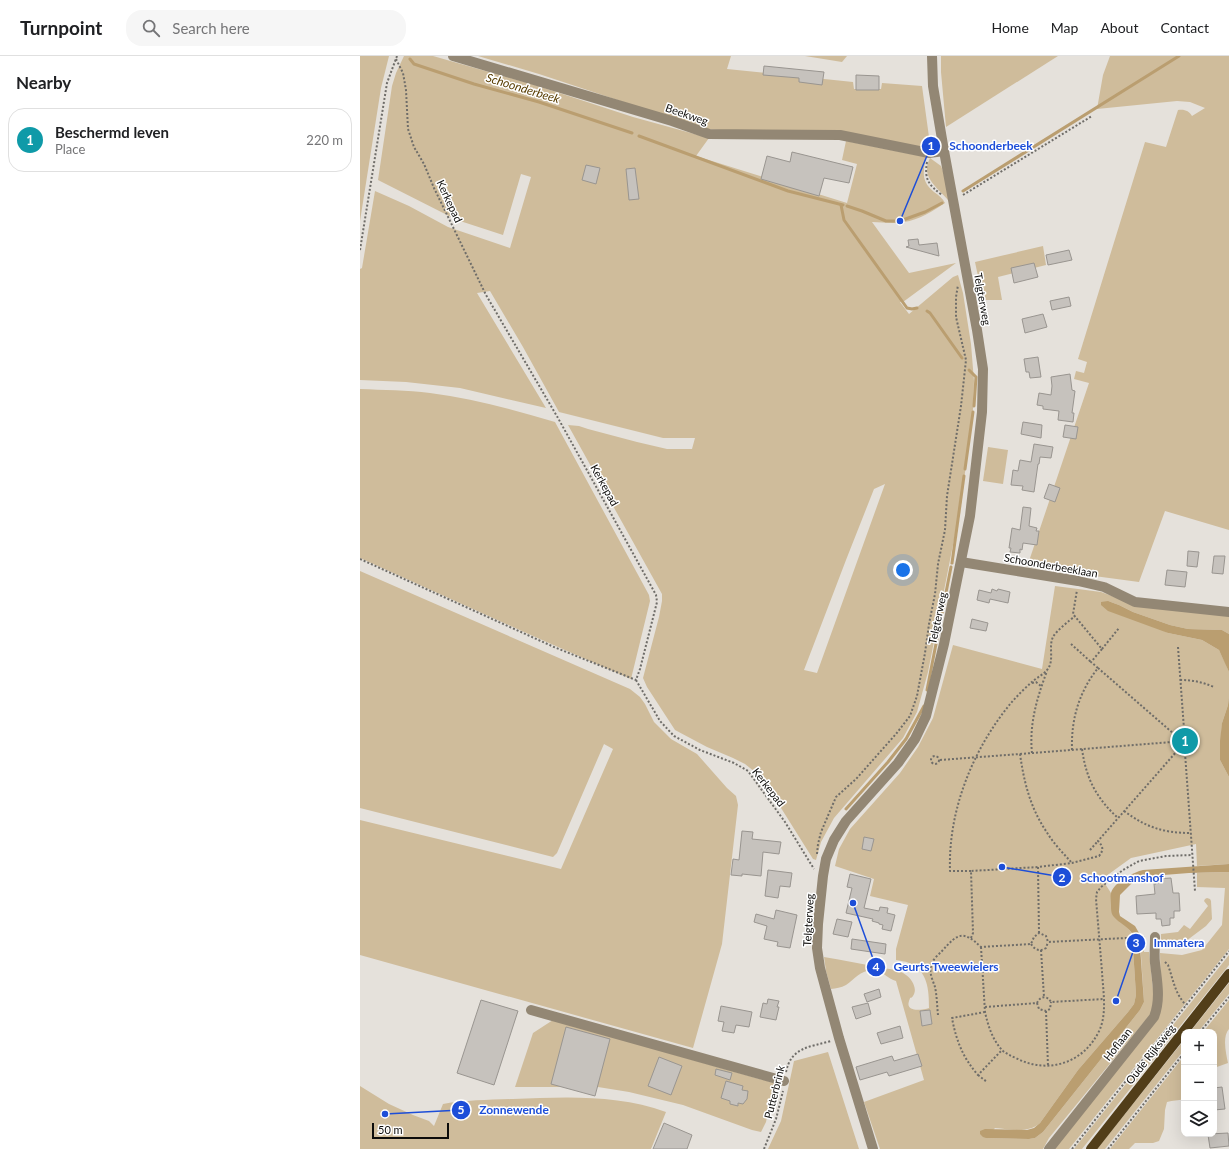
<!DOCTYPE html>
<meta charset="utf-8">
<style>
:root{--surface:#fff;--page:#f6f6f6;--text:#202124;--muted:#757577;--line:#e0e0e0;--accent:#7457d1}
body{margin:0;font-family:Lato,sans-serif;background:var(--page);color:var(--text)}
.controls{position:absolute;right:12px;bottom:12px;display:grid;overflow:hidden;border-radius:8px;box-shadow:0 4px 16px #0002}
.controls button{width:36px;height:36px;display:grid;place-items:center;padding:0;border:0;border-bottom:1px solid var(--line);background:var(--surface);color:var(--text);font:20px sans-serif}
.scale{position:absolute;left:12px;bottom:10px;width:77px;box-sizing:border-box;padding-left:4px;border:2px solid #0d0c0a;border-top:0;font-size:11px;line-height:14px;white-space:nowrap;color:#0d0c0a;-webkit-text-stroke:3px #fff;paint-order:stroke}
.you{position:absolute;left:543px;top:514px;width:14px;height:14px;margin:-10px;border:3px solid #fff;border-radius:50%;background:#1a73e8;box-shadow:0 0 0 6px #1a73e833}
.badge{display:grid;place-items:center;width:26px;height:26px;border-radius:50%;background:var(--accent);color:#fff;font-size:13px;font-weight:700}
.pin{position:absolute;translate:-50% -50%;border:2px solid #fff;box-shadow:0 1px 4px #0006}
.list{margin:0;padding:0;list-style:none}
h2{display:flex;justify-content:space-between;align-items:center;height:52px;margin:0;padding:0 16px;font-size:17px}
h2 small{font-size:13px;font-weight:400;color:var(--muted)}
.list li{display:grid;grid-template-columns:26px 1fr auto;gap:12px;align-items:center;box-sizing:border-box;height:64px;margin:0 8px 8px;padding:0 8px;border:1px solid var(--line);border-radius:16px}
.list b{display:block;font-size:15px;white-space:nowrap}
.list p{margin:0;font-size:13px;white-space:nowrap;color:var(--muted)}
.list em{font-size:13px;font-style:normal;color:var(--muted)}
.icon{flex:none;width:22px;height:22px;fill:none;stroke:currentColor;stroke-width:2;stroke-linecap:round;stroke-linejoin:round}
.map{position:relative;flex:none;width:869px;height:1093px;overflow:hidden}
header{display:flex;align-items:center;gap:24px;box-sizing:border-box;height:56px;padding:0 20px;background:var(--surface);border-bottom:1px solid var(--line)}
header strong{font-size:19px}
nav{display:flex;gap:22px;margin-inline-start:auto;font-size:14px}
.search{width:280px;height:36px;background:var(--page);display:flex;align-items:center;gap:10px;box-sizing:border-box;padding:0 14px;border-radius:16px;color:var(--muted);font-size:15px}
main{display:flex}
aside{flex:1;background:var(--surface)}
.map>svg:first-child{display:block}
</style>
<header>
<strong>Turnpoint</strong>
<div class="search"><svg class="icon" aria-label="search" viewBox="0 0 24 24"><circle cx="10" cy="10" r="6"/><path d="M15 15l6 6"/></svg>Search here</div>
<nav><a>Home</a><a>Map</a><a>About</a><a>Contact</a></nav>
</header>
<main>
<aside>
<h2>Nearby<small></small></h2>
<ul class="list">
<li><span class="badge" style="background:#0f9aa8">1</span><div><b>Beschermd leven</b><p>Place</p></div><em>220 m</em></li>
</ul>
</aside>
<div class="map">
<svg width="869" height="1093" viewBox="0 0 869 1093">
<rect width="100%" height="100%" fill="#e5e1db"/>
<g fill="#cfbc9b" fill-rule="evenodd">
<path d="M0,0H29L21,32L0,165Z"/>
<path d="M44,0H73L175,29L273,61L349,82L336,100L487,147L497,108L482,104L486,85L566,101C563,117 561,125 574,136C579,139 583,143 585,147C573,155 559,164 544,166C533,168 522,166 512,166L549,217L596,207L543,246H540L549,258L593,221L598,219L603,237L611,288L614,325L613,353L601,448L568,616L557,656L543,682L474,762L461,786L456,804L453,803L416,744L407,730L395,716L385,708L373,702L347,691L315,674L287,631L283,622L299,561L302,545V538L208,369L219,370L228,373L277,386L307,393H332L335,382H303L199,356L163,291L130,235L117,237L186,352L100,332L46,326L0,324V213L2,212L15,135L49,150L88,171L150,192L171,121L161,118L143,179L97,164L18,124L32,30L36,17ZM525,428L457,617L444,614L486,504L514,433Z"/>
<path d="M118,0H371L367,13L493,26L494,33H521L522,27L562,30L569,81L567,93L532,86L345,73L179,18Z"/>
<path d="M445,0H487L482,6Z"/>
<path d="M581,0H698L586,71L581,16Z"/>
<path d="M750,0H869V474L805,455L779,526L667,511L729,327L714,323L716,315L724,317L727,306L718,303L785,86L806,91L818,54C825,53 829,55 832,60L845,52L830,46L817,45L737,53L743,19Z"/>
<path d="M570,102L581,110L583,115L591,148C581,133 559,123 570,102Z"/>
<path d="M683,190L686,209L638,221L642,244H623L615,206Z"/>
<path d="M0,333C23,334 47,334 70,337C112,342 154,354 195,366L289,539L290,545L271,623L173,580L0,502Z"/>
<path d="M628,391L648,394L643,428L623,425Z"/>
<path d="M0,515L270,633L280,641L285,648L294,666L311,683L337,698L367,732L376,740L378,749L362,888L333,992L0,899V764L201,813L253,693L244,688L197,797L193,801L0,752Z"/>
<path d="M695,530L741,536L771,547L869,560V578L862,574L828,573L810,569L773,556L759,549L748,545L808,577L842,584L859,594L865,606L869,616V640L868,649L862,667L860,704L869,721V808L837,810L836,788L771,802L742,823L751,837V850L764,868L772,877L776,939L774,948L768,956L718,1014L680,1067C667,1078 651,1073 635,1072L626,1082L669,1083L675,1082L683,1076L780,954L784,946L780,884H784V896H789L794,943L793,955L689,1082L683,1093H520L504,1046L564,1024L536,925C528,923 524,916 516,915C502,912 496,922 486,929C481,932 476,932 471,933L466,915L464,901C483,904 503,908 522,912C529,913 540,914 546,919C552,923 558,933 553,940C550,944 551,939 549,945C545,957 563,954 569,952C569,934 568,915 549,907C545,905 540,905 536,904V893L548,849L510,840L514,823L475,810L479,793L490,773L540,717L558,691L573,662L593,589L682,613Z"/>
<path d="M869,816V893L709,1093H693L801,943L800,897L822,899L842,894L862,869L865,832L837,831V817Z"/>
<path d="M847,842L850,843L851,845L852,863L846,870L826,885L801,887V878L818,876L824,869L830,873L848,850L844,845L845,843Z"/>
<path d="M869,899V909L722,1093H714Z"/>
<path d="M869,927V938L838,976H830Z"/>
<path d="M869,944V973C862,981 866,997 868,1007L854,1012V976H843Z"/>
<path d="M193,964L414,1027L406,1066L401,1076L392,1074L323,1049L269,1036L238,1031H155L173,977Z"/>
<path d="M824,984V994L745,1093H737Z"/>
<path d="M468,996L499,1093H408L421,1065L434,1005Z"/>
<path d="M824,1000V1043C818,1045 813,1044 807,1046L805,1054L804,1073L799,1085L793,1087H775L769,1093H750Z"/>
<path d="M0,1030L29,1048L53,1059L69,1065L74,1070L83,1048C106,1044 129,1044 153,1043C204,1041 257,1038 306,1056L291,1093H0Z"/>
</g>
<g fill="#ba9e70">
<path d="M748,545L759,549L773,556L810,569L828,573L862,574L869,578V616L859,594L842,584L808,577L748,555L741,549V546Z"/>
<path d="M869,640V721L860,704V685L862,667L868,649Z"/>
<path d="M869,808V816L829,817L778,821L760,839L759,856L760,860L775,870L779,877L784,946L780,954L683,1076L675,1082L669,1083L626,1082L623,1081L620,1078V1075L625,1073L667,1074L674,1072L680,1067L718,1014L768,956L774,948L776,939L772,877C766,869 759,867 754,861C751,858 751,853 751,849C751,845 750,840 751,837C754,826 774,816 783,814Z"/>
</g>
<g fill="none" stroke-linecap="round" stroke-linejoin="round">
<g stroke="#ba9e70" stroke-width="3">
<path d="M50,3L54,8L114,28L179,46L272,77"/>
<path d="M279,80L428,135L483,149"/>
<path d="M603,135L819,0"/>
<path d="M481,149L484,164L547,252L552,253L557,252"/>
<path d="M487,150L502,155L526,165H540L565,156L582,147"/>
<path d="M567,255L570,257L602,302"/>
<path d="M609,314L616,321L614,350"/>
<path d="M605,413L613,356"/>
<path d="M592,507L604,420"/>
<path d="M567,634L591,511"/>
<path d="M486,753L528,706L546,683L564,650"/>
</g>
</g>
<g fill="#c6c2bd" stroke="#999590">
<path d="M404,10L464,16L462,29L439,26V22L403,19Z"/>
<path d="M496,19L519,20V34H496Z"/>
<path d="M432,96L493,111L489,127L464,122L459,140L401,123L407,100L430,106Z"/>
<path d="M226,109L240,112L236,128L222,124Z"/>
<path d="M275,112L279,143L269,144L266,113Z"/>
<path d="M558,183L559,189L577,187L579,200L546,191L549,190L548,184Z"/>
<path d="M709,194L712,204L688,209L686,199Z"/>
<path d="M674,207L678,221L654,227L651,212Z"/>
<path d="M709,241L711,250L692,254L690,245Z"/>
<path d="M683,258L687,271L665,277L662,263Z"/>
<path d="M678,301L681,321L670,322L669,316H666L664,303Z"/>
<path d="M710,318L712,334L715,335L712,357H714L713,366L698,364L699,355L683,353V350L677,349L679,337L691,339L692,330L691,321Z"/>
<path d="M663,366L682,369L681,382L661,378Z"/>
<path d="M705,369L718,371L716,383L703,381Z"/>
<path d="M674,388L693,391L691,402L680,401L679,408H678L674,436L662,434L663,430L651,429L653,414L658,415L660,404L671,406Z"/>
<path d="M689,428L700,432L695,446L684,442Z"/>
<path d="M663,451L671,452L669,470L677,472L676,475H679L677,489L663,487L662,494L660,493V497L650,496L651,492H649L652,472L660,474Z"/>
<path d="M828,495L839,496L837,511L827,510Z"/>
<path d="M854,500H865L863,518L852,517Z"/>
<path d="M807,514L827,516L825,531L805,529Z"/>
<path d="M632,533L637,535L638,533L650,536L648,547L630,543L629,547L617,544L619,534L631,537Z"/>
<path d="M612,563L628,567L626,575L610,572Z"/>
<path d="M382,775L393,776L392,783L421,786L419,798L403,796L401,820L382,818V820L371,819L373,803L379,804Z"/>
<path d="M504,781L514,783L511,795L502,793Z"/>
<path d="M408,814L432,817L430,831L420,830L418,842L405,840Z"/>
<path d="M490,818L511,823L504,852L519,855L520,851L528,852L527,857L535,859L531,875L522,873L523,869L519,868V867L512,865L513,863L486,857L492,832L487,831Z"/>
<path d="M811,822L813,837H819L820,855H814V862H810V869L802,870L801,863H796V857L777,858L776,840L795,838L794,828H796L794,823Z"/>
<path d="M416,854L437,859L430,892L417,890L418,886L404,883L407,870L394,866L396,858L414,863Z"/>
<path d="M477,863L492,866L488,881L473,878Z"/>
<path d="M492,883L526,888L525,898L491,893Z"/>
<path d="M519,933L521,941L507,946L504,938Z"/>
<path d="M408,943L419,945L417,951H419L416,964L400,961L403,947L407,948Z"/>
<path d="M121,944L158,955L134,1029L97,1017Z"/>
<path d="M508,947L511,958L496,963L492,951Z"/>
<path d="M361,950L392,956L389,971L376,969L374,977L362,975L364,966L358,965Z"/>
<path d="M570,954L572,968L562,970L560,955Z"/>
<path d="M540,970L543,982L521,988L517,977Z"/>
<path d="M206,971L250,983L235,1040L191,1028Z"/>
<path d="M558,998L562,1010L529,1020L527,1016L500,1024L496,1011L532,1000L534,1005Z"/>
<path d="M299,1001L322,1010L311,1039L288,1030Z"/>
<path d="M356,1013L372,1017L370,1024L355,1019Z"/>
<path d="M366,1025L383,1030L382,1034L388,1035L387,1043L383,1048L378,1047V1050L370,1048V1045L361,1042Z"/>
<path d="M862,1031L865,1053L854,1054V1032Z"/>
<path d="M304,1067L332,1079L327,1093H293Z"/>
<path d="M868,1077L869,1090L850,1092L848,1079L849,1078Z"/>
</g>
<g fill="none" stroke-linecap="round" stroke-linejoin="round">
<g stroke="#6f6d69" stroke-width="2" stroke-dasharray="2 2" stroke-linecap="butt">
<path d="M36,3L43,17L46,34L48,73L54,91L64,108L74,132L126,239L198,362L296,539L297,546L280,613L276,624"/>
<path d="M567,106C564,124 569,129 582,139"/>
<path d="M603,139L732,60"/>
<path d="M0,194L27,27L37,0"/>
<path d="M0,503L194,591L276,624"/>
<path d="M711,588L731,606"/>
<path d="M818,591L824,673"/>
<path d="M742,593L759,572"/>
<path d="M738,612L814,678"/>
<path d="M276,624L300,665L314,680L340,694L374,707L388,715L425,766L454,813"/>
<path d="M820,624C833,624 842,626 854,631"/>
<path d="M672,627L676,626L681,630"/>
<circle cx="824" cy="685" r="12"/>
<path d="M722,693C726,722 736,742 758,762"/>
<path d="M712,694C711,663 719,636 738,612L731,606L742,593L713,558L717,534"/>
<path d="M672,697C669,668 677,642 687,615"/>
<path d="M825,697L835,835"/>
<path d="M660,698L812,686"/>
<circle cx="575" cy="704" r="4"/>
<path d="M580,704L660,698C664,726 670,751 686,775C693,787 703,797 712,807"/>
<path d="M764,755C786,771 803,777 831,777"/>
<path d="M730,794L738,785"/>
<path d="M457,798L458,788L461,776L476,741L496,723L536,678L550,660L557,640L565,597L569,568L575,538L578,508L585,474L587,440L601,350L606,304L596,261V241L598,229"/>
<path d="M611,815H590C588,754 613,693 651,647C658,639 666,631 673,625C678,621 684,618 687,614C695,605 688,591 693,581C697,574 709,565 715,560"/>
<path d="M679,877L678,811L712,807L739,800C744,794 743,790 738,785L817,695"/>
<path d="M611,882L613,877L611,815L678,811"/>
<path d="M671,888C675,894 680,896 686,892L688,886"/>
<path d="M621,891L625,956C628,970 633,985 643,995C647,998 651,1000 656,1002C688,1019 725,1007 740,973C747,956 743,934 742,916C740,891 738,867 736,843L737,836L741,831L763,814L779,805L806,800L832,799"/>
<path d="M681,894L684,941"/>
<path d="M805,906L808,909C813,923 815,938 826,949"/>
<path d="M677,947L679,953L686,955L690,953L691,946"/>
<path d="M625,951L677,947C680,940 687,939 691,946L744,943"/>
<path d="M686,955L688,1010"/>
<path d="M625,956L592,962C596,984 603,1002 618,1019L642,994"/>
<path d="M578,959C577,950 577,940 575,931C573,925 569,917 571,910C572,904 578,899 582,895C598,877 603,874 621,891L671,888L674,881L679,877L686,880L688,886L785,881"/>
<path d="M840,976L869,941"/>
<path d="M426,1016C431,991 450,991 471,985"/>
<path d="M618,1019L627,1026"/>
<path d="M404,1093L416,1063L423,1035"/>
<path d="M712,1093L869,895"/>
<path d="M748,1093L824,997"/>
</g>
<g stroke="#938774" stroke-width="10">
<path d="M93,0L312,65L349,78L480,79L569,97L584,95"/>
<path d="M601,506L718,525L744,531L775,546L869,556"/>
<path d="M171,954L424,1025"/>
<path d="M513,1093L479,982L460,912L457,892L458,868L463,820L466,803L474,784L486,765L538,707L555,683L566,660L584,588L610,460L622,356L623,313L617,274L584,95L573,30L572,0"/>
<path d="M689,1093L794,961C801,943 797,925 795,907C794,898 795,890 795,881"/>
</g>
<path stroke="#523e19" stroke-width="10" d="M731,1093L869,918"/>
</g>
<g text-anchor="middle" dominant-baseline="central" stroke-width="3" stroke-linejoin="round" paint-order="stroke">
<g font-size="11" fill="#0d0c0a" stroke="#fff">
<text transform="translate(327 58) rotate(19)">Beekweg</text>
<text transform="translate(90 145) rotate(65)">Kerkepad</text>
<text transform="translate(623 243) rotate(80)">Telgterweg</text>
<text transform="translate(245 429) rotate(61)">Kerkepad</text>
<text transform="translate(691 509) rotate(10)">Schoonderbeeklaan</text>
<text transform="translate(577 562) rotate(-78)">Telgterweg</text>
<text transform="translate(409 731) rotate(52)">Kerkepad</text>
<text transform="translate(448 864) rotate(-87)">Telgterweg</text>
<text transform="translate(757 988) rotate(-52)">Hoflaan</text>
<text transform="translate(790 998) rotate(-52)">Oude Rijksweg</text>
<text transform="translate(414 1036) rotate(-76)">Putterbrink</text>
</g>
<g font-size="12" font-style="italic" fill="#583d00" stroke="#fff">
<text transform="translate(163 32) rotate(17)">Schoonderbeek</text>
</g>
</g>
<path fill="none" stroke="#1d4ed8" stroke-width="1.5" d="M540 165L571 90M642 811L702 821M756 945L776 887M493 847L516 911M25 1058L101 1054"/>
<g fill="#1d4ed8" stroke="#fff" stroke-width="1.5">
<circle cx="540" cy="165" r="4"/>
<circle cx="642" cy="811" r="4"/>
<circle cx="756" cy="945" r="4"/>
<circle cx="493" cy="847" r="4"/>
<circle cx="25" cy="1058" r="4"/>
<circle cx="571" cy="90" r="10"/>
<circle cx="702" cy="821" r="10"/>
<circle cx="776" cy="887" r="10"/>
<circle cx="516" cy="911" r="10"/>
<circle cx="101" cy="1054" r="10"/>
</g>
<g font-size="12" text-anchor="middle" font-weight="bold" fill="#fff">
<text x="571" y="94">1</text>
<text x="702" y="826">2</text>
<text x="776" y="891">3</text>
<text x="516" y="915">4</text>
<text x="101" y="1058">5</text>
</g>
<g font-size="12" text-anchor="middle" font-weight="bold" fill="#1d4ed8" stroke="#fff" stroke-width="3" stroke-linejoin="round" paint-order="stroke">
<text x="631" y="94">Schoonderbeek</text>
<text x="762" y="826">Schootmanshof</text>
<text x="819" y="891">Immatera</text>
<text x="586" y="915">Geurts Tweewielers</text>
<text x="154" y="1058">Zonnewende</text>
</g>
</svg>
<div class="controls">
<button>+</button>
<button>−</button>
<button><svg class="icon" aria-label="layers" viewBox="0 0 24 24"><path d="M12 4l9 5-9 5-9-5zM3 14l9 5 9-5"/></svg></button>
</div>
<div class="scale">50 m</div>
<div class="you"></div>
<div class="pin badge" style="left:825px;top:685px;background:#0f9aa8">1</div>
</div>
</main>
